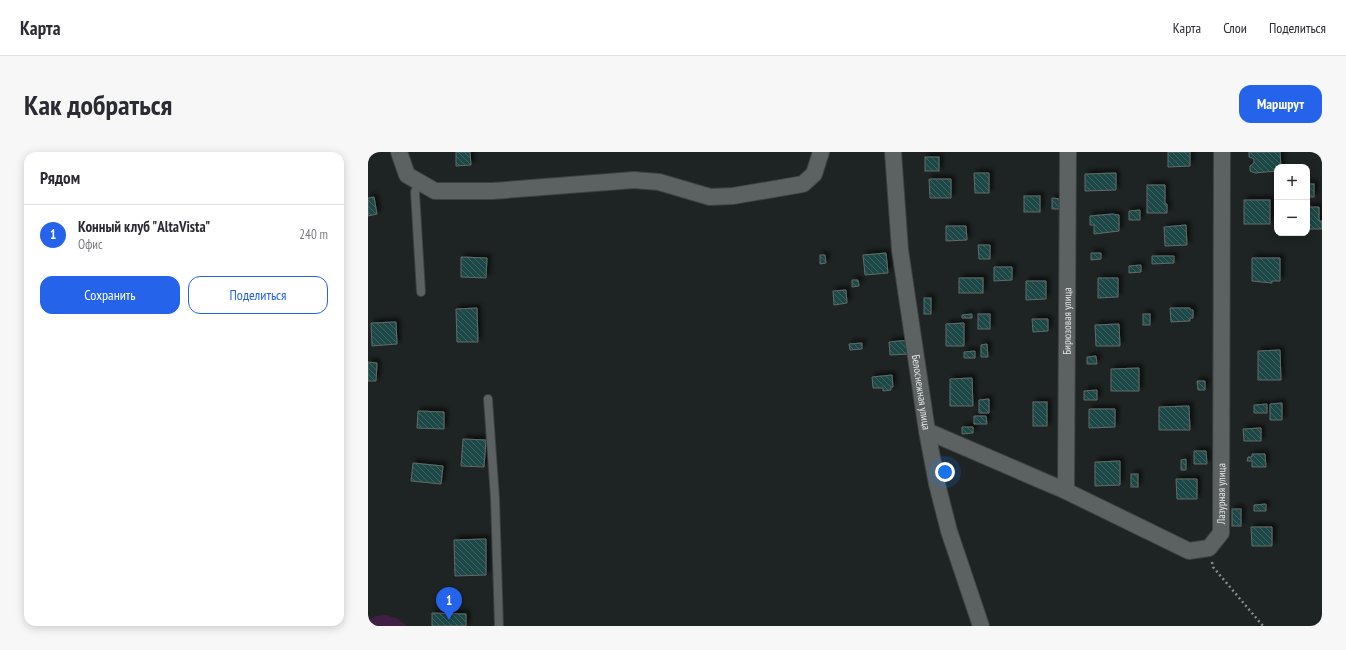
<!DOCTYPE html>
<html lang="ru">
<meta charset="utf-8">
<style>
:root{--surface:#fff;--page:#f7f7f7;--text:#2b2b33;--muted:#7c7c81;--line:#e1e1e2;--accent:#2563eb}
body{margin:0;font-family:"PT Sans Narrow",sans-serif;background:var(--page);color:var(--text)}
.controls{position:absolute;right:12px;top:12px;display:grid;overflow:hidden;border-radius:8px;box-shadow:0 2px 10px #0003}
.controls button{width:36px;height:36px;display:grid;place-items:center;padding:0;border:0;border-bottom:1px solid var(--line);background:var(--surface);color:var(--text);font:20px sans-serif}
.you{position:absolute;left:577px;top:320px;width:14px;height:14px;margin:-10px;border:3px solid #fff;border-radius:50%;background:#1a73e8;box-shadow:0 0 0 6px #1a73e833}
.badge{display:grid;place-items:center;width:26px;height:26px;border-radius:50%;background:var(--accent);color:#fff;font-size:13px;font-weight:700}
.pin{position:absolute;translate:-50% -33px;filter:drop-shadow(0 1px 2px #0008)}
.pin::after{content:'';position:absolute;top:21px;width:14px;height:12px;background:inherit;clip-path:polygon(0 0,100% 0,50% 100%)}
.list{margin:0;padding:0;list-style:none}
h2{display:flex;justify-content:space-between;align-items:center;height:52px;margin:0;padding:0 16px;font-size:17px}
h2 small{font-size:13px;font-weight:400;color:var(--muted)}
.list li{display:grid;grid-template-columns:26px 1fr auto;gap:12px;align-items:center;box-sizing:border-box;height:60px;padding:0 16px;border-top:1px solid var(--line)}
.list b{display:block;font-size:15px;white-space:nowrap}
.list p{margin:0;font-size:13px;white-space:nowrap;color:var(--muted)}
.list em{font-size:13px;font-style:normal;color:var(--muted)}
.actions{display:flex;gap:8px;padding:12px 16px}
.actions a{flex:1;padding:9px 0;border:1px solid var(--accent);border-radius:12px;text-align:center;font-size:14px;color:var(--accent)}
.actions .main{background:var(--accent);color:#fff}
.map{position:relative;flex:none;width:954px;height:474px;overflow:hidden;border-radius:12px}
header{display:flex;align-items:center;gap:24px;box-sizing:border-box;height:56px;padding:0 20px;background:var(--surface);border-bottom:1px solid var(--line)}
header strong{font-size:19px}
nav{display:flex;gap:22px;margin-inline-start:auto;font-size:14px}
.intro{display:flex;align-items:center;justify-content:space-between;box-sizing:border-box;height:96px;padding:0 24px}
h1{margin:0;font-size:28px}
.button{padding:10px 18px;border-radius:12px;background:var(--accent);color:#fff;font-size:14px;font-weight:700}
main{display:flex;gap:24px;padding:0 24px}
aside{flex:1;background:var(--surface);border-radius:12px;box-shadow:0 2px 10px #0003}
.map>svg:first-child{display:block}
</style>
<header>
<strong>Карта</strong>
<nav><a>Карта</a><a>Слои</a><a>Поделиться</a></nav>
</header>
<div class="intro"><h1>Как добраться</h1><a class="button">Маршрут</a></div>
<main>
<aside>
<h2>Рядом<small></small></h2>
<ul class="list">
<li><span class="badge">1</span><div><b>Конный клуб &quot;AltaVista&quot;</b><p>Офис</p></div><em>240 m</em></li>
</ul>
<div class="actions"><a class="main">Сохранить</a><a>Поделиться</a></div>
</aside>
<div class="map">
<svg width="954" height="474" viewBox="0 0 954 474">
<defs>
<pattern id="building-back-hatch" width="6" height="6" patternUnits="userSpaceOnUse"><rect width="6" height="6" fill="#1f4a46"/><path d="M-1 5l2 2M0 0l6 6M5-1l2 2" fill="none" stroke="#3f6461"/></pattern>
<filter id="shadow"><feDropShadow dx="3.5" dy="-3.5" stdDeviation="2" flood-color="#0009"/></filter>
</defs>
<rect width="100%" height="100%" fill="#1e2423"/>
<path fill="#411f45" d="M18,463L28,466L39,474H0V468L8,464Z"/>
<g fill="url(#building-back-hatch)" stroke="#636968" filter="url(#shadow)">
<path d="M88,0H102L103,13L88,14Z"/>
<path d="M800,0H822V14L800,15Z"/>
<path d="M881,0H912L913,15H909V19L887,21L882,19V14L886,11V7L881,5Z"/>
<rect x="557" y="5" width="14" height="14"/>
<path d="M606,21H621V41H607Z"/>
<path d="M748,21V38L717,39V22Z"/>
<path d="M561,27H583V46H562Z"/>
<rect x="939" y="32" width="7" height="13"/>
<path d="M779,33H797V52H799V61H779Z"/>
<rect x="656" y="44" width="16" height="16"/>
<path d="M6,45L9,62L0,64V46Z"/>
<path d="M684,46L694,47L693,57H684Z"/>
<rect x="876" y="48" width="26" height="24"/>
<path d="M939,55H951V69H954V77H939Z"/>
<path d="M772,58V68H761V59Z"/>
<path d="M744,62L751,63V79L726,82V73H722V64Z"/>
<path d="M818,73L819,93L797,94L796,75Z"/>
<path d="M578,74H598L599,88L578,89Z"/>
<path d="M610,93H622V107H611Z"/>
<path d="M518,101L520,121L497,123L495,103Z"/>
<path d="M723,101H733V107L723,108Z"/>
<path d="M452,103H457L458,111L452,112Z"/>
<path d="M784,104H806V111L784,112Z"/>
<path d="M93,105L119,106L118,126L93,125Z"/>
<path d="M884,106H912V129H904V131L884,129Z"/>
<path d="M773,113V120L761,121V114Z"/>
<path d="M626,115H644V128L626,129Z"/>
<rect x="591" y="126" width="24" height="15"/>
<path d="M730,126H750V145L730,146Z"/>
<path d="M484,128H490L491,134L484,135Z"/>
<path d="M658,129H678V147L658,148Z"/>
<path d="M478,138L479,151L466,153L465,139Z"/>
<rect x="556" y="146" width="7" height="16"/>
<path d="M109,156L110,190H89L88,157Z"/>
<path d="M802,156H822V158H825V166H822V169L803,170Z"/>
<path d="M604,162V166H594V163Z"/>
<rect x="610" y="162" width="12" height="15"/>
<rect x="775" y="162" width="7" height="11"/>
<path d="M664,167H680V179L665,180Z"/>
<path d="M28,170L29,192L4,194L3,171Z"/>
<path d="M596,171V194H578V172Z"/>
<path d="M751,172L752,194H728L727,173Z"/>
<path d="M541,188L542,202L522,203L521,190Z"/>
<path d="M494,191V197L482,198L481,192Z"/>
<path d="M619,192L620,205H613V193Z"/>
<path d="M912,198L913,228H890V199Z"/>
<path d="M607,199V206H596V200Z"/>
<path d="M728,204L729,212H719V205Z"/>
<path d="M0,210L9,211L8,229H0Z"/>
<path d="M771,216V239H743V217Z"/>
<path d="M524,223L525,235H523V238L515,239V236H505L504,225Z"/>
<path d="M604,226L605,254H582V227Z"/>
<path d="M829,229H837V238H830Z"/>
<path d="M729,238V248H716V239Z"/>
<path d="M621,247V261H611V248Z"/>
<rect x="665" y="250" width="14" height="24"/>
<path d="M914,251V268H902V252Z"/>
<path d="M899,252V261H886V253Z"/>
<path d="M821,254L822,278H791V255Z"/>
<path d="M721,257H747V275L721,276Z"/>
<path d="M50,259L76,260V277L49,276Z"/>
<path d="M606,264H618L619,272H606Z"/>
<path d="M594,275H605V281L594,282Z"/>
<path d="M893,276V289H876L875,277Z"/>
<path d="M95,287L118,288L116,315L93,314Z"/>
<path d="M826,299H838L839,312H826Z"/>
<path d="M884,302H897L898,315H884V309H879L880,305H884Z"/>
<path d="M818,307V318H813V308Z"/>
<path d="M752,309V333L727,334V310Z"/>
<path d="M45,311L75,314L73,332L43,329Z"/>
<rect x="763" y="322" width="7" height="13"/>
<path d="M808,327H829V347H809Z"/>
<path d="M898,352V359H886V353Z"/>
<rect x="864" y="357" width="9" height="17"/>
<path d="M883,375H904V394H884Z"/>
<path d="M118,387V423L87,424L86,388Z"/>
<path d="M64,461L98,462V474H64Z"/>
</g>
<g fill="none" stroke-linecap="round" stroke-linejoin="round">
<defs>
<g id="lane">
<path d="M51,31L47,40L53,140"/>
<path d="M120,247L127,346L131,474"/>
</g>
<g id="street">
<path d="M31,0L39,23L67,39H125L266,28L291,30L342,45L365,44L435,32L446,22L453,0"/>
<path id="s1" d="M525,0L532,98L559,279L569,332L581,379L613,474"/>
<path id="s2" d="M559,279L698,339L821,399L841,396L853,381L854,0"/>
<path id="s3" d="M698,339L700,0"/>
</g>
</defs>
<use href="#lane" stroke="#3d4140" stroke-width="10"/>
<use href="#street" stroke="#3d4140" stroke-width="18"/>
<path stroke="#878c8b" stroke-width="2.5" stroke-dasharray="2 3" stroke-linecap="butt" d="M844,410L845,415L895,474"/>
<use href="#lane" stroke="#5c6261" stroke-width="8"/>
<use href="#street" stroke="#5c6261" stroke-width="16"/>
</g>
<g text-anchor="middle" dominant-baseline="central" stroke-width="4" stroke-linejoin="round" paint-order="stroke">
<g font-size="11" fill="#e3e7e6" stroke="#0a0c0c">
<text stroke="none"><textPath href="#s3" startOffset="170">Бирюзовая улица</textPath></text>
<text stroke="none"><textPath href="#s1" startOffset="242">Белоснежная улица</textPath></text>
<text stroke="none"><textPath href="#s2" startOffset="367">Лазурная улица</textPath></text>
</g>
</g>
</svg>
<div class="controls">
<button>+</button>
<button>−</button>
</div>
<div class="you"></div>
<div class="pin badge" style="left:81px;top:468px">1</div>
</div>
</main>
